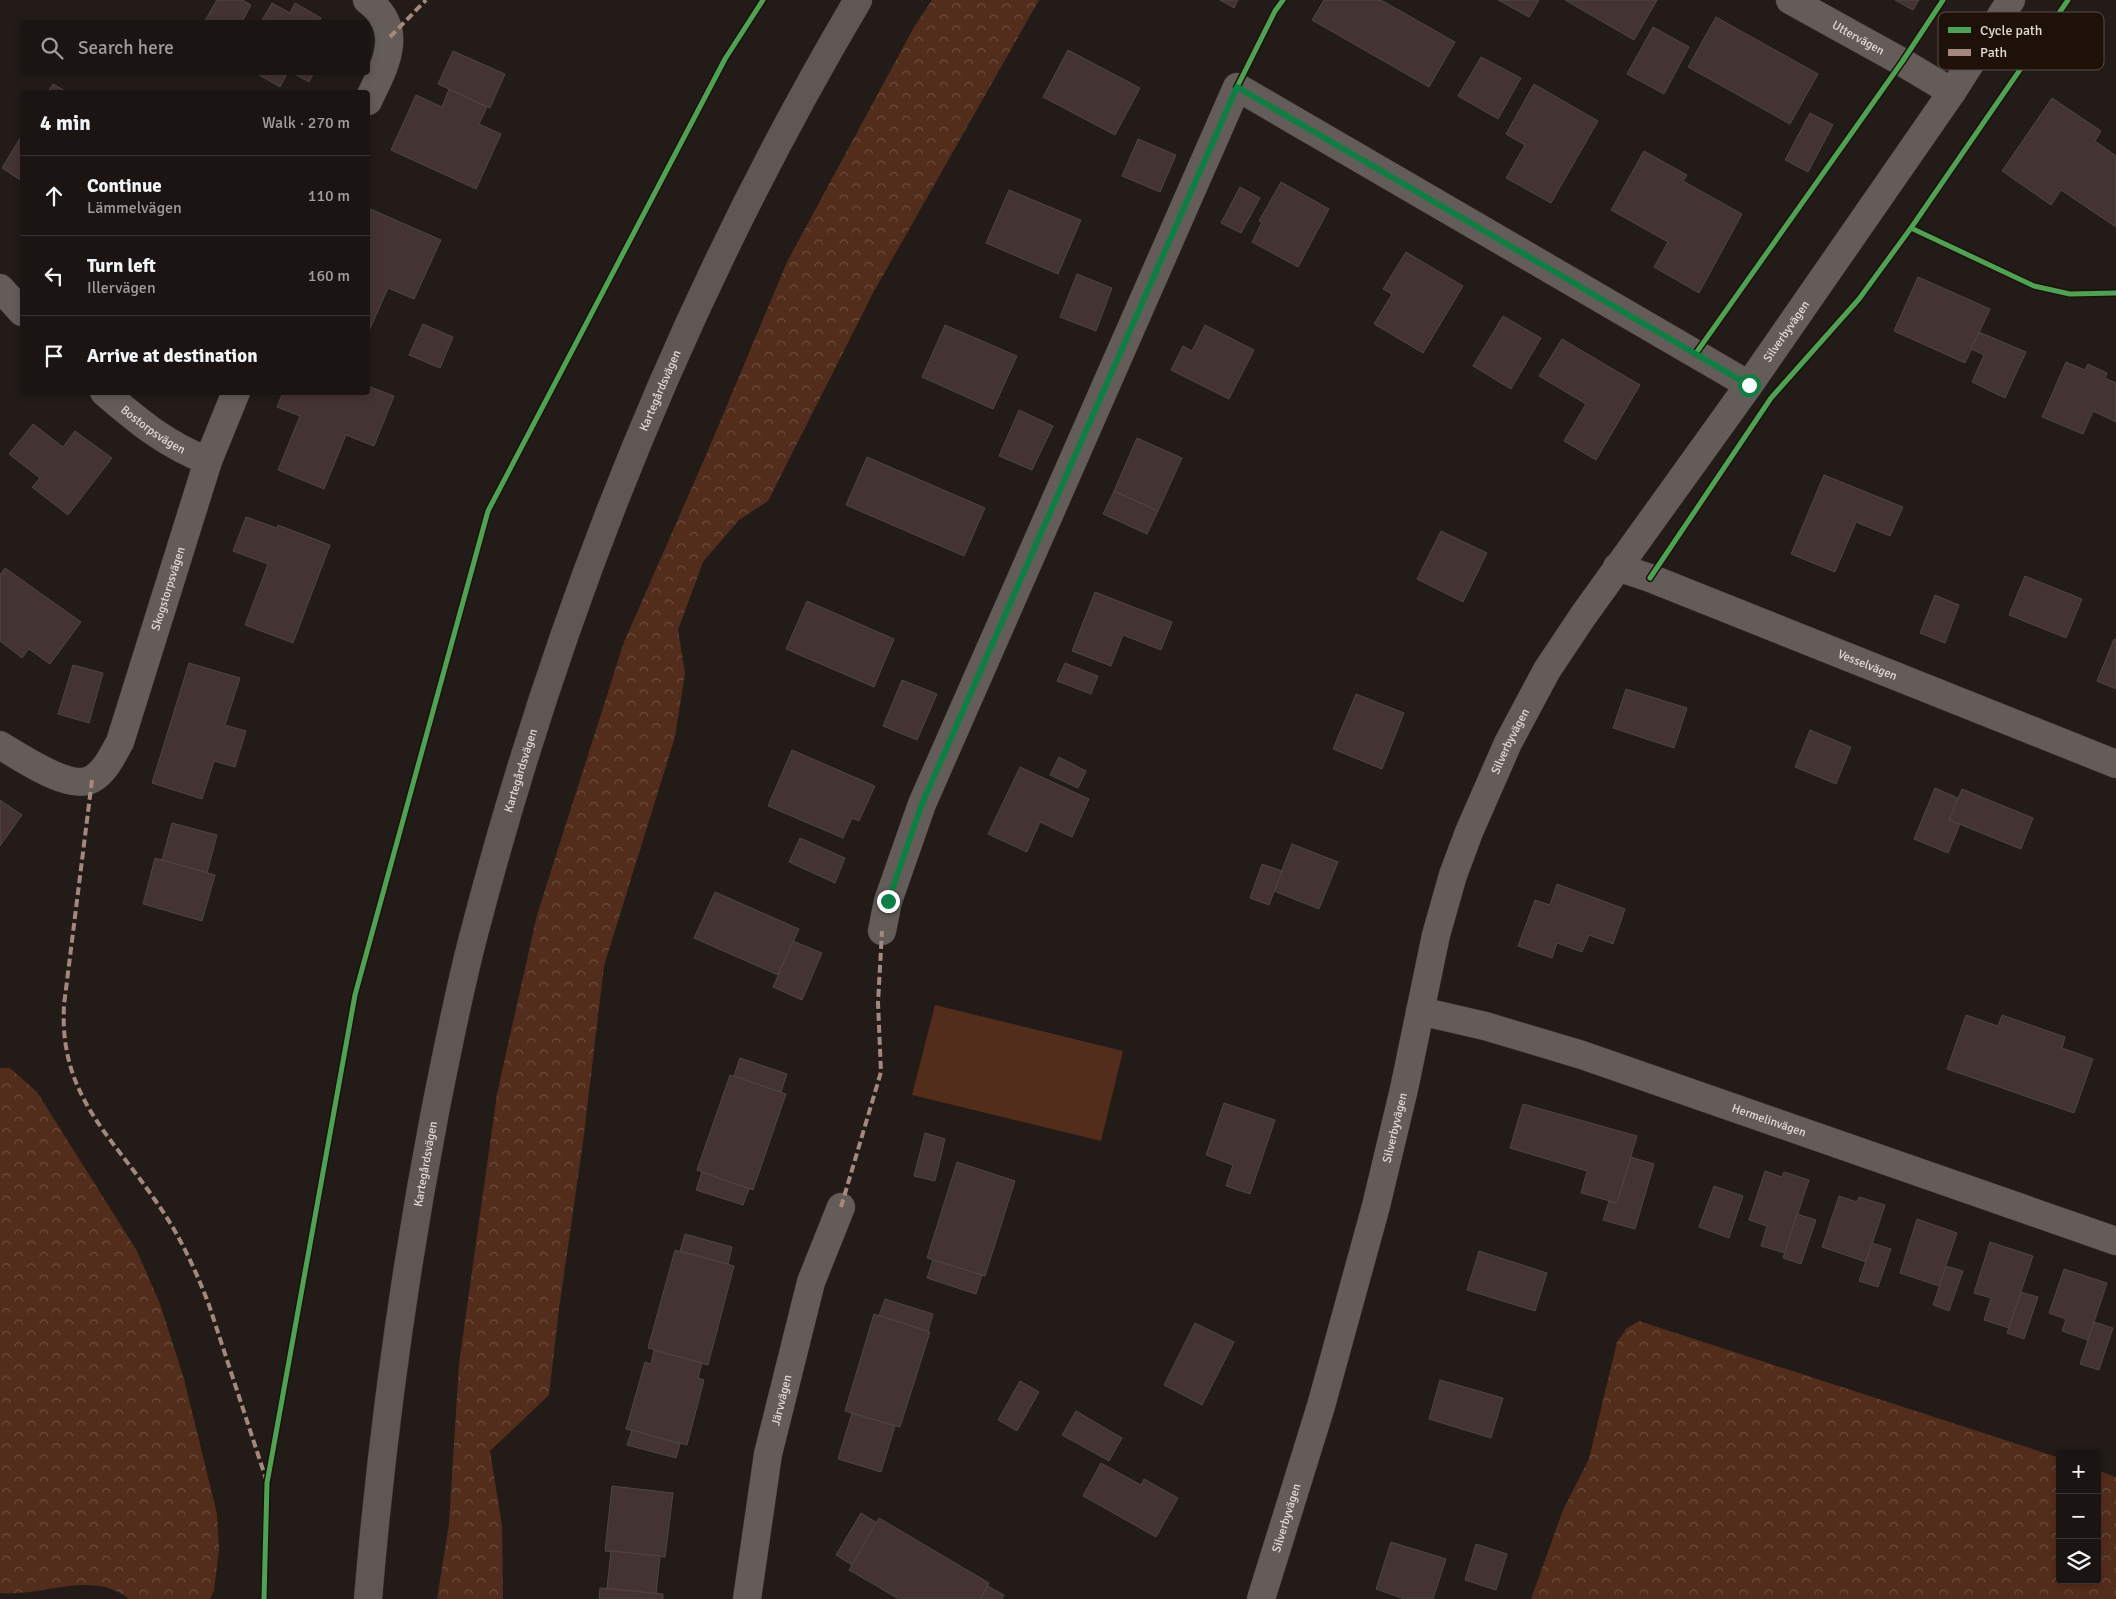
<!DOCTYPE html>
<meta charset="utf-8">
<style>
:root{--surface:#1a1412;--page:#272120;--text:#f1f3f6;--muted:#9f9e9f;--line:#383332}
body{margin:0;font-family:Signika,sans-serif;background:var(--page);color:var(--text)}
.controls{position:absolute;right:15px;bottom:15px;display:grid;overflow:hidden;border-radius:5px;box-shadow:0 2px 8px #0003}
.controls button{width:45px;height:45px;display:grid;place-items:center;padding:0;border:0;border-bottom:1px solid var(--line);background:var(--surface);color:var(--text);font:25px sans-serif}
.stop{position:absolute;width:15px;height:15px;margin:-11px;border:4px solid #0b8043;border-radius:50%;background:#fff}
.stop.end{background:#0b8043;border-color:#fff;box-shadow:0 1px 5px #0008}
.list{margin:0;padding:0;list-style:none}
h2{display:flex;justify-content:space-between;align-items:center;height:65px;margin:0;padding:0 20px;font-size:21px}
h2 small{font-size:16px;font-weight:400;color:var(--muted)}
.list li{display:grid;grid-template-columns:32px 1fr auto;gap:15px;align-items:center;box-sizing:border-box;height:80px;padding:0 20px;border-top:1px solid var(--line)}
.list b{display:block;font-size:19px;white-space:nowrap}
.list p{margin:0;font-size:16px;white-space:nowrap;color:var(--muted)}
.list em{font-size:16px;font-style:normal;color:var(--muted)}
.icon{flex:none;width:28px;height:28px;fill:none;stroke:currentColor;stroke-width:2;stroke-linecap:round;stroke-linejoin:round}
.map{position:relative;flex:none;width:2116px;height:1599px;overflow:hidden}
.search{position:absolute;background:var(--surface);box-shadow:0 2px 8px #0003;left:20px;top:20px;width:350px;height:55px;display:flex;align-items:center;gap:12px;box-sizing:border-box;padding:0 18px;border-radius:5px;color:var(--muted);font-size:19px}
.panel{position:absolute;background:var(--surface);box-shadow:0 2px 8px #0003;left:20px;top:90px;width:350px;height:305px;border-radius:5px}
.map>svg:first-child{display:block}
</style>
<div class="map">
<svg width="2116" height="1599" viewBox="0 0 2116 1599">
<defs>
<pattern id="forest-crowns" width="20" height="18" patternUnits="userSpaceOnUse" patternTransform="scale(1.25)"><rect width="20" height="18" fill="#532d1b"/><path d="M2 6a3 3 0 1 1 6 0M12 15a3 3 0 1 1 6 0" fill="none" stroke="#6c4b3b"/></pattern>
</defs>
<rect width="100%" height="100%" fill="#221b18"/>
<g fill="url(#forest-crowns)">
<path d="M932,0H1039L873,293L768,501L739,520L703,562L678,630L685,673L675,737L604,966L583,1142L559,1309L549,1395L490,1451L502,1526L503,1599H437L449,1524L459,1364L497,1094L537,915L624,642L707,453L787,262L914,27Z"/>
<path d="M0,1068H10L37,1092L137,1251L160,1304L184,1379L217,1514L219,1549L214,1591L210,1599H129C92,1569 42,1597 0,1593Z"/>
<path d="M1639,1321L2060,1458V1580H2097V1470L2116,1477V1599H1531L1563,1510L1589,1459L1617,1342L1627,1328Z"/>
</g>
<path fill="#532d1b" d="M935,1005L1123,1051L1101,1141L912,1095Z"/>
<g fill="#433433" stroke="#4d4644">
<path d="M217,0H242L251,5L242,22H204Z"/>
<path d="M1220,0H1238L1234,8Z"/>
<path d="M1324,0H1381L1455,42L1429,87L1312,20Z"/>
<path d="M1498,0H1539L1529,17Z"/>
<path d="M1565,0H1657L1634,40Z"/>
<path d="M1895,0H1919L1913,10Z"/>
<path d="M272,3L290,13L295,3L321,18L319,22H261Z"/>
<path d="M1716,17L1818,74L1790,124L1688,67Z"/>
<path d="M1653,27L1689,47L1664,94L1627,74Z"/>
<path d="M1068,50L1140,88L1115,135L1043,97Z"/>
<path d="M453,51L505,74L490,108L438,84Z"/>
<path d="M1481,57L1521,78L1498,119L1458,96Z"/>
<path d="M254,72H288L280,87Z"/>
<path d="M291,72H314L309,82Z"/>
<path d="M53,84L67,92H48Z"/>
<path d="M1534,84L1598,121L1551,203L1506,178L1525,145L1506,134Z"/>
<path d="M449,89L487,107L479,124L501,134L476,189L391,150L416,95L442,107Z"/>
<path d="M2052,98L2101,131L2095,141L2116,156V227L2061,190L2051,205L2002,171Z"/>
<path d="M1810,113L1833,125L1808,172L1785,160Z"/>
<path d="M22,135V181L2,168Z"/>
<path d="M1138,139L1176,155L1160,192L1122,176Z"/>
<path d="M1644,151L1687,175L1683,181L1742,214L1699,293L1654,267L1668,242L1611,210Z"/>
<path d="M1281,182L1329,209L1298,267L1252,242L1262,222L1259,221Z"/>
<path d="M1240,187L1260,198L1241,233L1221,223Z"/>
<path d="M1009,190L1081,220L1058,274L986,243Z"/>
<path d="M368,208L441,240L414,299L388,288L369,331Z"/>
<path d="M1406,252L1463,286L1423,353L1374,324L1392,294L1383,289Z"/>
<path d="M1077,274L1112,288L1096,331L1060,317Z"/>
<path d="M1918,277L1990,309L1965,363L1894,331Z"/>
<path d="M1503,316L1541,338L1511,389L1473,366Z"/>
<path d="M423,324L453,337L440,368L409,355Z"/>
<path d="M945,325L1017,356L993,409L922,377Z"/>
<path d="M1205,325L1254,350L1229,399L1171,370L1183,346L1192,351Z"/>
<path d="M1979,332L2026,352L2005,398L1972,382L1984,355L1971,349Z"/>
<path d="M1562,339L1640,385L1596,460L1564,441L1586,404L1539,376Z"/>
<path d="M2066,362L2085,370L2088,364L2107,373L2105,378L2116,383V422L2093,411L2083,434L2042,417Z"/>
<path d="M368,386L394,396L374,446L346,435L324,489L278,470L300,416L277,407L283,392H368Z"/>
<path d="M1019,410L1053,426L1032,470L999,456Z"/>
<path d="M33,424L63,447L75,431L112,458L68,515L32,487L40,478L9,454Z"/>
<path d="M1137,438L1182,458L1158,511L1114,491Z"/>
<path d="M867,457L985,508L964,556L846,505Z"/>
<path d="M1824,475L1903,507L1890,536L1856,522L1835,572L1791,554Z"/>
<path d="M1114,491L1158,511L1147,534L1103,514Z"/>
<path d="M246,517L277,528L278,525L330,545L293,643L245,625L268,564L233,551Z"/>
<path d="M1441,531L1487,553L1463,602L1417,579Z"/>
<path d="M5,568L81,622L50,664L29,649L22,658L0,641V575Z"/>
<path d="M2025,576L2082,599L2066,638L2009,615Z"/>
<path d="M1095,592L1172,622L1161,650L1123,635L1111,666L1072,651Z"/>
<path d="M1935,595L1959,605L1945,643L1920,633Z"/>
<path d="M807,601L894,639L874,687L786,649Z"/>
<path d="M2114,639L2116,640V689L2097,681Z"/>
<path d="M189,663L240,678L225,725L246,731L235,767L214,761L202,799L152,783Z"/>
<path d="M1065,663L1098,676L1091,694L1057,681Z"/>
<path d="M73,665L103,673L89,723L58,714Z"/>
<path d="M902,680L937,694L917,740L883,726Z"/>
<path d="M1626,689L1687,708L1674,748L1613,728Z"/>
<path d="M1356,694L1404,713L1382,769L1333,749Z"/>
<path d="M1810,730L1851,747L1836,784L1795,767Z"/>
<path d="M792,750L875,786L859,821L852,818L843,838L768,806Z"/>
<path d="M1059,757L1086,771L1078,788L1050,775Z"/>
<path d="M1020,767L1089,799L1072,837L1040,822L1027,852L988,834Z"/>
<path d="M1935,788L1958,798L1949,820L1960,824L1948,853L1914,839Z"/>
<path d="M1962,789L2033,818L2021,849L1949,820Z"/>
<path d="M0,800L22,815L0,846Z"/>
<path d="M172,823L217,835L207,873L162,860Z"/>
<path d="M800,838L845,858L835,883L789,862Z"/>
<path d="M1292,844L1338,862L1319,909L1274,891Z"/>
<path d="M155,858L215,875L202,921L143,904Z"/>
<path d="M1262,864L1282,871L1269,905L1250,898Z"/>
<path d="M1557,884L1625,909L1613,944L1589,935L1582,952L1557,943L1552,958L1518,946L1535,900L1550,905Z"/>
<path d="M715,892L799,929L778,975L694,938Z"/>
<path d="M793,941L822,953L802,1000L773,987Z"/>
<path d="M1966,1015L1998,1026L2002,1015L2065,1037L2062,1048L2093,1059L2074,1113L1947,1069Z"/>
<path d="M740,1058L787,1074L781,1092L734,1076Z"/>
<path d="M730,1075L786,1094L753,1190L697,1170Z"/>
<path d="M1224,1103L1275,1120L1250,1194L1226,1186L1233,1165L1206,1155Z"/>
<path d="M1523,1104L1637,1136L1617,1203L1581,1193L1587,1171L1510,1148Z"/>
<path d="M925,1133L945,1139L935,1181L914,1176Z"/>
<path d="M1631,1157L1654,1164L1635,1229L1603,1220L1609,1201L1617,1203Z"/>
<path d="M957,1162L1015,1181L985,1276L927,1258Z"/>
<path d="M1765,1171L1782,1177L1784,1172L1809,1180L1785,1253L1761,1246L1767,1226L1749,1220Z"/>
<path d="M702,1172L749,1189L743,1205L696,1190Z"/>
<path d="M1714,1186L1743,1196L1729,1238L1699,1227Z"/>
<path d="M1839,1196L1857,1202L1859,1197L1885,1205L1866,1262L1822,1247Z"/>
<path d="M1797,1214L1816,1220L1801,1264L1783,1258Z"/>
<path d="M1917,1219L1957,1233L1939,1286L1900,1273Z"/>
<path d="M685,1234L732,1247L728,1264L680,1251Z"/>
<path d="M1990,1242L2033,1256L2009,1328L1984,1320L1991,1298L1974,1293Z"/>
<path d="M1872,1243L1891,1249L1878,1287L1859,1281Z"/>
<path d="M675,1250L734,1266L708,1365L648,1348Z"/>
<path d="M1479,1251L1547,1273L1535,1311L1467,1290Z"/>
<path d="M933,1260L982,1275L976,1294L927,1278Z"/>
<path d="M1946,1266L1963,1271L1949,1311L1933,1305Z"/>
<path d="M2064,1269L2107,1283L2088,1340L2062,1331L2066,1319L2049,1313Z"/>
<path d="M2021,1292L2038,1297L2024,1339L2007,1333Z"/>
<path d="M885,1299L933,1314L928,1331L879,1316Z"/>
<path d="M874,1314L930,1332L900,1427L845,1411Z"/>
<path d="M2094,1322L2113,1328L2099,1370L2080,1364Z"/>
<path d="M1195,1323L1234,1342L1202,1405L1164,1385Z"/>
<path d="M654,1350L702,1363L698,1378L704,1380L687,1445L626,1429L645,1362L651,1364Z"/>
<path d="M1440,1380L1503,1398L1491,1438L1429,1419Z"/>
<path d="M1020,1381L1039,1392L1017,1431L998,1420Z"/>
<path d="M1076,1411L1122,1438L1109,1461L1062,1435Z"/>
<path d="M852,1413L895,1426L881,1472L838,1459Z"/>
<path d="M632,1430L680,1444L676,1458L627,1445Z"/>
<path d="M1101,1463L1141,1485L1144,1479L1178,1498L1156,1537L1083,1496Z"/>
<path d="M612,1486L673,1493L665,1557L605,1551Z"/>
<path d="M861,1513L877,1523L852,1565L836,1555Z"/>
<path d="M879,1518L989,1583L980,1599H899L849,1570Z"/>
<path d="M1391,1542L1446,1559L1433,1599H1405L1376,1589Z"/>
<path d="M1476,1544L1507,1554L1496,1590L1465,1580Z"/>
<path d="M611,1551L660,1556L656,1594L607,1588Z"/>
<path d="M988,1586L1004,1595L1002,1599H980Z"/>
<path d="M600,1588L663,1594V1599H599Z"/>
</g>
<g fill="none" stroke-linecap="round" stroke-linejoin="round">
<defs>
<g id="street">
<path d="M367,0C407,30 384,67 368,101"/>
<path id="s1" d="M1790,0L1902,62L1952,92"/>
<path d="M0,288L22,312"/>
<path id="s2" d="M104,392C139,422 165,444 208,461"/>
<path id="s3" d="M1617,567L1650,578L2116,764"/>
<path id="s4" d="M0,745C19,756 70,792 92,779C106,771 113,754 120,742L208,461L236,392"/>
<path d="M882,931L888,901L922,804L1237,87L1749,385"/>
<path id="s5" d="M1420,1011L1485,1026L1582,1055L2116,1241"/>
<path id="s6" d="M747,1599L768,1454L811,1282L841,1207"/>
<path id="s7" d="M1261,1599L1321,1406L1376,1206L1404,1089L1436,935L1453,875L1469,832L1508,743L1547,670L1583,616L1749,385L1952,92L2011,0"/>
</g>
<g id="secondary">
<path id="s8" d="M368,1599C382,1435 404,1273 435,1112C447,1051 459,990 475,930C560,605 687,289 858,0"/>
</g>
</defs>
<use href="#street" stroke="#3a3532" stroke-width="29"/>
<use href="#secondary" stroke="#3a3532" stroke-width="29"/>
<use href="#street" stroke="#635c59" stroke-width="28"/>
<use href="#secondary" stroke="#5e5753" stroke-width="28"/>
<g stroke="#a5887d" stroke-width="4" stroke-dasharray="8 4" stroke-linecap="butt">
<path d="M390,37L426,0"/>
<path d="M92,780L64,1005C59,1094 109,1133 155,1200C178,1232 195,1268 209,1305L266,1479"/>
<path d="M841,1207L881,1072L878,1003L882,931"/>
</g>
<defs>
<g id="cycleway">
<path d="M1237,87L1275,11L1283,0"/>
<path d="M1911,228L2034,286L2070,294L2116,293"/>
<path d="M1696,353L1902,62L1943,0"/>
<path d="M1650,578L1771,398L1859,299L1911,228L2068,0"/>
<path d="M264,1599L267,1483L355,995L488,511L725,59L763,0"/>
</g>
</defs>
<use href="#cycleway" stroke="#1e110a" stroke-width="8"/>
<use href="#cycleway" stroke="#4ca352" stroke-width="5"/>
</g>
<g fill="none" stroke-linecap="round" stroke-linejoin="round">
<path stroke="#0b8043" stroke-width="6" d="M888,901L922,804L1237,87L1749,385"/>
</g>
<g text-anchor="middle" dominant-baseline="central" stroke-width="4" stroke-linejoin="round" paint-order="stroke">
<g font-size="12" fill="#e3d9d4" stroke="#1e110a">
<text stroke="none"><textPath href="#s1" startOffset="78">Uttervägen</textPath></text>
<text stroke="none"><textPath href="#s7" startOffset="1390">Silverbyvägen</textPath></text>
<text stroke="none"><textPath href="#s8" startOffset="1249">Kartegårdsvägen</textPath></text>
<text stroke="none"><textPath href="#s2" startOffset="62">Bostorpsvägen</textPath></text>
<text stroke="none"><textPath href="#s4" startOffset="309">Skogstorpsvägen</textPath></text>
<text stroke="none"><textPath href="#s3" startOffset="269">Vesselvägen</textPath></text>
<text stroke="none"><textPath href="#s7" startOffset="895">Silverbyvägen</textPath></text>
<text stroke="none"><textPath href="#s8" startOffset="844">Kartegårdsvägen</textPath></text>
<text stroke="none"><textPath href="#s5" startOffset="366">Hermelinvägen</textPath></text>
<text stroke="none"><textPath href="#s7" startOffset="490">Silverbyvägen</textPath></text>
<text stroke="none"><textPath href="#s8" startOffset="439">Kartegårdsvägen</textPath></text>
<text stroke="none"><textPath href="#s6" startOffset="202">Järvvägen</textPath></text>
<text stroke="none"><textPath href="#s7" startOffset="85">Silverbyvägen</textPath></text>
</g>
</g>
<rect x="1938" y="12" width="166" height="58" rx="8" fill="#1e110a" stroke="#594d47" stroke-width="1"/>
<rect x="1948" y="27" width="23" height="6" fill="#4ca352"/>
<rect x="1948" y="49" width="23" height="7" fill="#a5887d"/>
<g font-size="14" fill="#e3d9d4">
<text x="1980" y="35">Cycle path</text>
<text x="1980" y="57">Path</text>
</g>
</svg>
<div class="controls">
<button>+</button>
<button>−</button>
<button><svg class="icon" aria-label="layers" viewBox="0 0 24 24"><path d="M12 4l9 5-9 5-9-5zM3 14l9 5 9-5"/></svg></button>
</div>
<div class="stop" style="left:1749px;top:385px"></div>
<div class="stop end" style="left:888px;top:901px"></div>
<div class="search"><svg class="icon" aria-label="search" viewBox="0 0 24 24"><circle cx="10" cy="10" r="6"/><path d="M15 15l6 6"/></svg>Search here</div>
<section class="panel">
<h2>4 min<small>Walk · 270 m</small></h2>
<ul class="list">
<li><svg class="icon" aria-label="ahead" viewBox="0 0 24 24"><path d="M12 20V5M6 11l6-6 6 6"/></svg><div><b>Continue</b><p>Lämmelvägen</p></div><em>110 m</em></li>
<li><svg class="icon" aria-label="left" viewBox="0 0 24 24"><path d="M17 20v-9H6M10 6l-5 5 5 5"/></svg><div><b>Turn left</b><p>Illervägen</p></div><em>160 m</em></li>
<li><svg class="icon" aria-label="arrive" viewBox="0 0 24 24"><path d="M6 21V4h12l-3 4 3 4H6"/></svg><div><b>Arrive at destination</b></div></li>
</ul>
</section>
</div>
